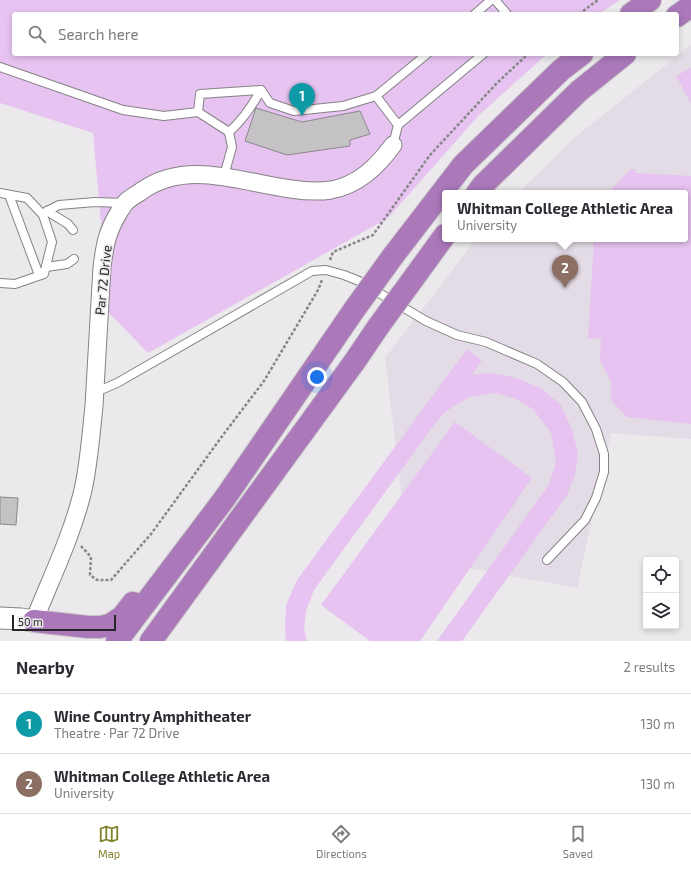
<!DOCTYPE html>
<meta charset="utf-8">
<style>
:root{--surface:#fff;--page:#f2f2f3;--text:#2b2b33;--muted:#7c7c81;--line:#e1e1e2;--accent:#82822b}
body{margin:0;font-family:"Exo 2",sans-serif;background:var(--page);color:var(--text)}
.controls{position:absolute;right:12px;bottom:12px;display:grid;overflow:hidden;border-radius:4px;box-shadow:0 2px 6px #0003}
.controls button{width:36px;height:36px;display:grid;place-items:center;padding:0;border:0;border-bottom:1px solid var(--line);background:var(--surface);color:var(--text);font:20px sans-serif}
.scale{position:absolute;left:12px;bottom:10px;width:104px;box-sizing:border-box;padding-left:4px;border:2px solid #272627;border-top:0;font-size:11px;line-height:14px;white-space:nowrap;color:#272627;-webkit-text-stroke:3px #ece9ed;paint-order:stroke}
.you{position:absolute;left:317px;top:377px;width:14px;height:14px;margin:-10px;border:3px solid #fff;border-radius:50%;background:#1a73e8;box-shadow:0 0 0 6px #1a73e833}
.badge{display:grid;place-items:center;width:26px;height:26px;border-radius:50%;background:var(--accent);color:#fff;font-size:13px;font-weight:700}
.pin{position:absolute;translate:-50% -33px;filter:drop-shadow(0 1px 2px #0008)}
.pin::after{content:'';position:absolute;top:21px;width:14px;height:12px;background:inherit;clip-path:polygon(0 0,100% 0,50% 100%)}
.popup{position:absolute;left:442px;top:190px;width:246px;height:52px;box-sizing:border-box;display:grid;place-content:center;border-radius:4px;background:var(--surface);filter:drop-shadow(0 1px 3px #0005);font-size:13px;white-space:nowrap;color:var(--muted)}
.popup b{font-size:15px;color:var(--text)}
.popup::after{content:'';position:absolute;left:50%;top:100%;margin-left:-8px;border:8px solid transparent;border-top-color:var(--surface)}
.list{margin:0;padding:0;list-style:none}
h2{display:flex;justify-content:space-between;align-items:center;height:52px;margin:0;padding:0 16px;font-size:17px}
h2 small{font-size:13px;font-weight:400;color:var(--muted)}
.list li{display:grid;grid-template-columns:26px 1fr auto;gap:12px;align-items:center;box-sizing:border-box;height:60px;padding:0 16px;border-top:1px solid var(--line)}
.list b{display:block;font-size:15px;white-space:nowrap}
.list p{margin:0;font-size:13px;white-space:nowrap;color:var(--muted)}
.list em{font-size:13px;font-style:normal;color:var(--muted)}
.icon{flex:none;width:22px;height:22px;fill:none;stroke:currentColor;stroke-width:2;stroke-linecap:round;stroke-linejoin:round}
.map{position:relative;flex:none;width:691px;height:641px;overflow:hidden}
.search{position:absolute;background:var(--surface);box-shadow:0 2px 6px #0003;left:12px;right:12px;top:12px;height:44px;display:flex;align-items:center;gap:10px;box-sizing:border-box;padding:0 14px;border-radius:4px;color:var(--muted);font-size:15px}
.sheet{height:172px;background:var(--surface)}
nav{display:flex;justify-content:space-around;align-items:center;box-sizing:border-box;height:56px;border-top:1px solid var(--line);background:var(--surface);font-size:11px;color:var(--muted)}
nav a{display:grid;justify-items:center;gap:2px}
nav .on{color:var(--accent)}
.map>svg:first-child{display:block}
</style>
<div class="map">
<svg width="691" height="641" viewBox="0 0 691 641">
<rect width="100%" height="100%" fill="#ece9ed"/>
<path fill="#e3dbe5" d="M691,45V439L611,433L577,588L409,557L385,358L476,239H685V193H518L574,138Z"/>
<g fill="#e6c3f0">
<path d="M0,0H620L599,14H14V54H547L479,115L388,218L148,353L109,313L93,133L0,103Z"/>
<path d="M691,68V104L676,76Z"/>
<path d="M631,169L636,170L635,173L691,176V424L627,417L611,400V382L600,360L601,338L588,339L594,239L599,240V239H685V193H608Z"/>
<path d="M467,349L482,360L472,375L488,373L504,375L522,380L542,389L560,404L572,429L578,454L575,475L567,495L462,641H437L548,486L556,463L551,433L533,409L516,399L496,393L469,397L445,412L434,425L314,590L306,611L304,629L307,641H286L285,629L286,605L297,580Z"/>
<path d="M455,422L532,478L420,641H370L321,605Z"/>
</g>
<g fill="#c5c2c6" stroke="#8b888c">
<path d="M256,108L302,122L360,111L370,134L350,140V146L287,155L245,141Z"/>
<path d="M0,497L18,498L16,525L0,524Z"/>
</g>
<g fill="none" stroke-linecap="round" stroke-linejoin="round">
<defs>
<g id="service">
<path d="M495,0L507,14"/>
<path d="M475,14L491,0"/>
<path d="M0,67L123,110L164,116L198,112L229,132L232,147L224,176"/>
<path d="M376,96L398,125L483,54"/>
<path d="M198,112L200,94L261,90L270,103L294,111L343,106L376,96L427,54"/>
<path d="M229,132C243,120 252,106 261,90"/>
<path d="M393,145L398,125"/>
<path d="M0,193L27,198L43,215L52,242L44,274L15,284L0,283"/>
<path d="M9,195L39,275"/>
<path d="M47,211L59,205L95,202L125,203"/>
<path d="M45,213L47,211L68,224L73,230"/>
<path d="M46,267L67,264L74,259"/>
<path d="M95,390L103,389L117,383L312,271L326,270L344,275L359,281L426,321L457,335L486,342L537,364L563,382L582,402L596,429L604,454V472L596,498L585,520L547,560"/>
</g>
<path id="minor" d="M34,621C51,578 72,536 83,490C89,463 91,434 94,406C97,360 99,313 102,267C105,244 107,232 119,212C121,209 123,205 126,202C131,197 138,194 143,190C188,159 243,183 291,189C304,191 318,192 331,190C358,185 377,167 393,145"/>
<path id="tertiary" d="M0,618L21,619L34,621"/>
<g id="motorway">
<path d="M631,14L650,0"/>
<path d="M677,16L691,6"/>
<path d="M477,193L483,185L579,91L625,54"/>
<path d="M393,256L463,165L561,70L582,54"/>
<path d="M413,279L445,235"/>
<path d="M34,621L88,627H100L110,625L122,617L133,603"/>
<path d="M117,641L225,498L354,310"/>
<path d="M151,641L355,361L378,327"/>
</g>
</defs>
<use href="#service" stroke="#858285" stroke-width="10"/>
<use href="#minor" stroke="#858285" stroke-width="19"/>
<use href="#tertiary" stroke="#858285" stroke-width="23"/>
<use href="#motorway" stroke="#c7c7c7" stroke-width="24"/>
<g stroke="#888688" stroke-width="2.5" stroke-dasharray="3 2" stroke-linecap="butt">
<path d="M579,14L598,0"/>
<path d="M330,260L333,252L373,235L430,155L497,83L528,54"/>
<path d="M81,546L91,557L90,575L97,580H111L151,534L223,435L264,381L318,290L322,280"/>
</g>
<use href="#service" stroke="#fff" stroke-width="8"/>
<use href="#minor" stroke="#fff" stroke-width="17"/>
<use href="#tertiary" stroke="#fff" stroke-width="21"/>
<use href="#motorway" stroke="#ab78b9" stroke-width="22"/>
<defs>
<g id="motorway-bridge">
<path d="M354,310L393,256"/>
<path d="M378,327L413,279"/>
</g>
</defs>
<use href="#motorway-bridge" stroke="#c7c7c7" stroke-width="24" stroke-linecap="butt"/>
<use href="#motorway-bridge" stroke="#ab78b9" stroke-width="22"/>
</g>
<g text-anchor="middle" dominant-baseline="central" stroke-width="3" stroke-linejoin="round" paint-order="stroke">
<g font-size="13" fill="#272627" stroke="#ece9ed">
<text transform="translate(103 280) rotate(-84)">Par 72 Drive</text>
</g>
</g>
</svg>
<div class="controls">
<button><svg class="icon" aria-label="locate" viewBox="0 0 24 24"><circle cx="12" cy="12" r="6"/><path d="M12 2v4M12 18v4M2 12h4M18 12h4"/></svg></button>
<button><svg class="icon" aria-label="layers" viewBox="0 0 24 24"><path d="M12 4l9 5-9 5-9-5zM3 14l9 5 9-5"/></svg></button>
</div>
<div class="scale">50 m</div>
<div class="you"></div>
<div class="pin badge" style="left:302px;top:116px;background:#0f9aa8">1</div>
<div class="pin badge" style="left:565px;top:288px;background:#8d6e63">2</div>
<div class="popup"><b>Whitman College Athletic Area</b>University</div>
<div class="search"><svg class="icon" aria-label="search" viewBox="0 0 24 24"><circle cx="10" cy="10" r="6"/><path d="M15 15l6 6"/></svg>Search here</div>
</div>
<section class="sheet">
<h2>Nearby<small>2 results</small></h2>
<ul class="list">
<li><span class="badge" style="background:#0f9aa8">1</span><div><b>Wine Country Amphitheater</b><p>Theatre · Par 72 Drive</p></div><em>130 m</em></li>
<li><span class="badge" style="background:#8d6e63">2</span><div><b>Whitman College Athletic Area</b><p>University</p></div><em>130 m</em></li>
</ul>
</section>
<nav>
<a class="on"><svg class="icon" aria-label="map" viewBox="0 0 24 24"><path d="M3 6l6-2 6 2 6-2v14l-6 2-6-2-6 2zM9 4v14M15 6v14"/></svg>Map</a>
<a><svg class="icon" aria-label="directions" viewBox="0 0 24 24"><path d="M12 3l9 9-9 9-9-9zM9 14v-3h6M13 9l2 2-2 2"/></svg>Directions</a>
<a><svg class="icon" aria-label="saved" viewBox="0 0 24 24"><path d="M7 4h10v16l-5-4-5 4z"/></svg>Saved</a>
</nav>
